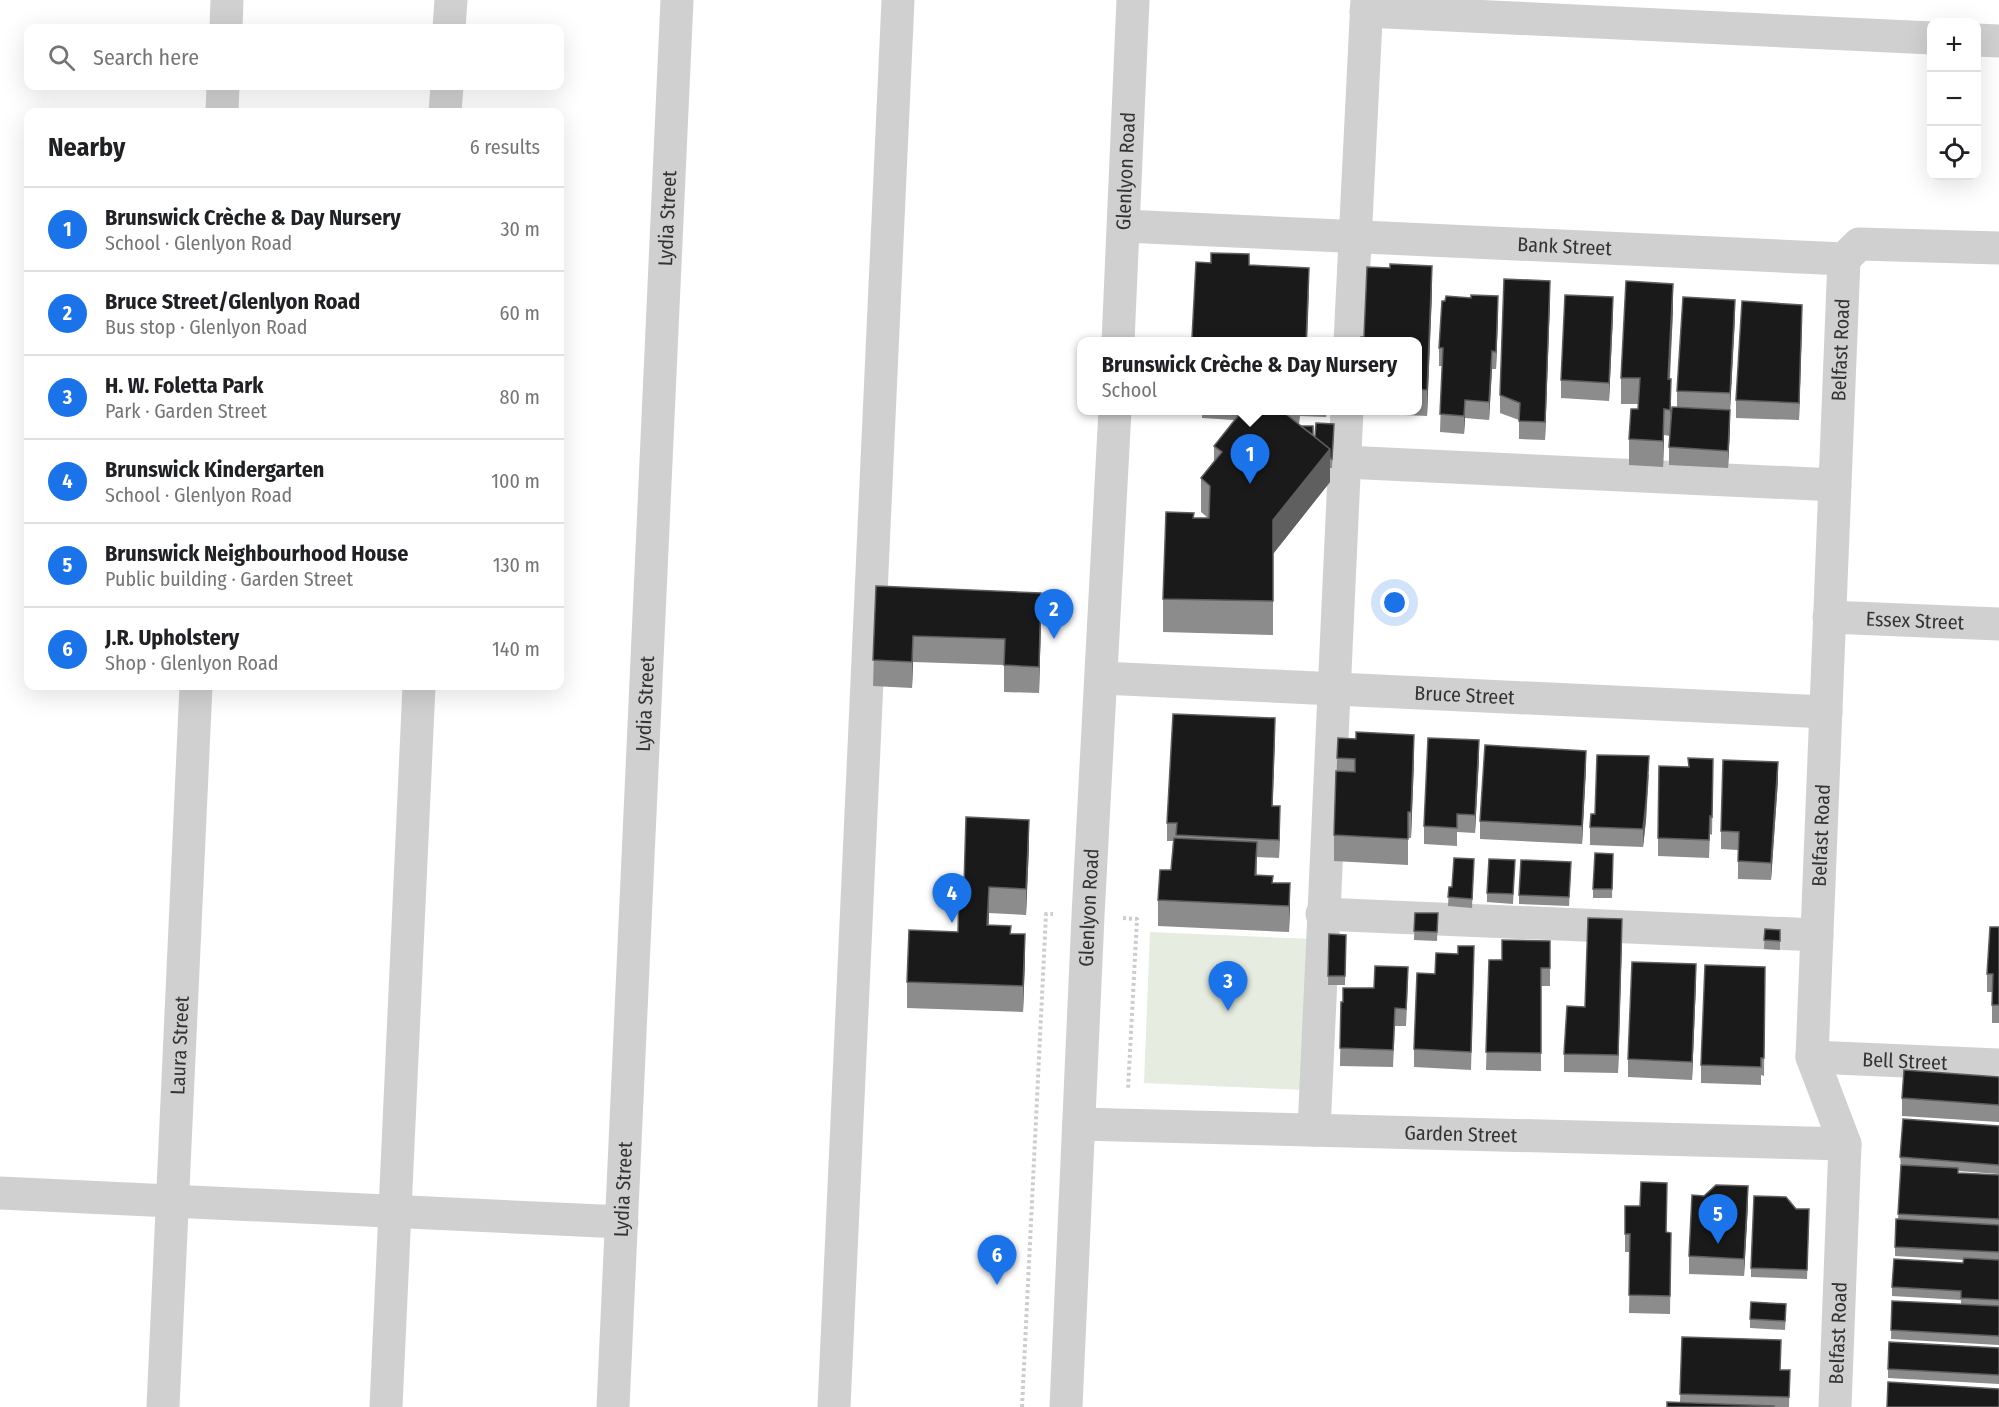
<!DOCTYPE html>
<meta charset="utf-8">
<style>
:root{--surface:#fff;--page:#f6f6f6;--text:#202124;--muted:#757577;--line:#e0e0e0;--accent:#1a73e8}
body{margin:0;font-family:"Fira Sans Condensed",sans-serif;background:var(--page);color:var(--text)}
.controls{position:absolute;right:18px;top:18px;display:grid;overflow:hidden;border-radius:12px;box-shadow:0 6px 24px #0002}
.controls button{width:54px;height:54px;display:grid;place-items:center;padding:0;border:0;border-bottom:2px solid var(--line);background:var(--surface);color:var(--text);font:30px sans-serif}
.you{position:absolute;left:1395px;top:603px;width:21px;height:21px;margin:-15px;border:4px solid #fff;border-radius:50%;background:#1a73e8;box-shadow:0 0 0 9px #1a73e833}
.badge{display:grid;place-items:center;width:39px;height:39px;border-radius:50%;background:var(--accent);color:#fff;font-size:20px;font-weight:700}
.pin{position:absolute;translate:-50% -50px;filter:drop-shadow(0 2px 3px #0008)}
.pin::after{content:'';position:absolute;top:32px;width:21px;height:18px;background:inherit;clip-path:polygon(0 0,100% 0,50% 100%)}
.popup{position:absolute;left:1077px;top:337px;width:345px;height:78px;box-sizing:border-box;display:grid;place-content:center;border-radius:12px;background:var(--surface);filter:drop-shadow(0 2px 4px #0005);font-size:20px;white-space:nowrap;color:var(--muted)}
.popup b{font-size:22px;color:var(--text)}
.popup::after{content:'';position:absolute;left:50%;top:100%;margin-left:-12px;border:12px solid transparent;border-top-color:var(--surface)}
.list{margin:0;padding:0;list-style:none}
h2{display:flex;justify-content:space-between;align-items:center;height:78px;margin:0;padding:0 24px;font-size:26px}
h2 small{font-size:20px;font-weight:400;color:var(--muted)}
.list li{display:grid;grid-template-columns:39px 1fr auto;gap:18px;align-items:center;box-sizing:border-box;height:84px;padding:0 24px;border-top:2px solid var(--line)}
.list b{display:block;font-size:22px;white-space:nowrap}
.list p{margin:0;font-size:20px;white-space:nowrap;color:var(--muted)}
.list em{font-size:20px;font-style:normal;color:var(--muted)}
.icon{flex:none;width:33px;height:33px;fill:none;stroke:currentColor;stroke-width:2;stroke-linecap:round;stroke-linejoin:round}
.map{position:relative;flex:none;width:1999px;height:1407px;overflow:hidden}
.search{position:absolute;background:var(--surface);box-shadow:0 6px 24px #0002;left:24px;top:24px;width:540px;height:66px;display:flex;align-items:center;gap:15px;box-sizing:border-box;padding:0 21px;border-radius:12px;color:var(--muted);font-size:22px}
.panel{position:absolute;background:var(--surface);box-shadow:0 6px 24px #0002;left:24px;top:108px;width:540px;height:582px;border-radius:12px}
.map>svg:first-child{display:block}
</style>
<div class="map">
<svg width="1999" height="1407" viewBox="0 0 1999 1407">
<rect width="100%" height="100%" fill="#fff"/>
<path fill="#e6ecdf" d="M1150,932L1312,939L1306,1090L1144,1083Z"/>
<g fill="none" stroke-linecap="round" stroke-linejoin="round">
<g stroke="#cdcdcd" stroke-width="4" stroke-dasharray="3 3" stroke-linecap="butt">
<path d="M1123,918L1137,919L1128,1089"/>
<path d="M1022,1407L1046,914H1053"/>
</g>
<g stroke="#d0d0d0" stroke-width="33">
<path d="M1366,11L1932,38"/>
<path d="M226,28L227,0"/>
<path d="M449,28L451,0"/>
<path d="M1976,40L1999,41"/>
<path d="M222,112L223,86"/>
<path d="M445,112L447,86"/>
<path id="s1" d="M1124,226L1844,259L1859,244L1999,248"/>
<path id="s2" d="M1118,342L1133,0"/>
<path d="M1350,342L1367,0"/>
<path d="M1344,462L1835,485"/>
<path id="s3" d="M1829,617L1999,624"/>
<path id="s4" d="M1102,678L1826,712"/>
<path d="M1322,914L1817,935"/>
<path id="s5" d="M1812,1057L1999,1065"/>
<path id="s6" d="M1079,1124L1845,1144"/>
<path d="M1314,1130L1347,410"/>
<path d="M0,1193L622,1222"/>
<path id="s7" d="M163,1407L196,686"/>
<path d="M386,1407L419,686"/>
<path id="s8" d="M613,1407L677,0"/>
<path d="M834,1407L898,0"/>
<path id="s9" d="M1066,1407L1088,916L1115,410"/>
<path id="s10" d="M1835,1407L1845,1144L1812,1057L1844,259"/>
</g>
</g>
<g fill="#8c8c8c">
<path d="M1249,265L1309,294L1307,342H1192V338Z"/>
<path d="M1432,292L1427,416L1382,414V411H1418V342L1364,337Z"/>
<path d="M1550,299L1545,440L1519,439V420L1500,413V395Z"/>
<path d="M1673,310L1670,379L1671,405L1670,436L1664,435L1663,467L1629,465V439L1638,409V404H1621V378Z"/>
<path d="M1498,314L1496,369H1492L1489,420L1465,418L1464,434L1440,432L1442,366H1439V348Z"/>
<path d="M1613,315L1609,401L1561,398V380Z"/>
<path d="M1735,317L1730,410V428L1728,468L1669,465V447L1677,407V391Z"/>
<path d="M1802,322L1799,420L1736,418V400Z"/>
<path d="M1199,411H1327L1326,417L1300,416L1299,424L1315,437L1334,433L1332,468H1330V482L1273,554V635L1163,632V599L1194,518H1208L1201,512V478L1214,461V446L1234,420L1202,418V411Z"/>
<path d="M876,586L1041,619L1039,693L1004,692V665L913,662L912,688L873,686Z"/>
<path d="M1275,736L1272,806L1280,824L1279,858L1257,857V875L1273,883H1290L1289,932L1158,926V900L1171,870L1173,841H1167V823Z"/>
<path d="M1338,738L1356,739L1414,761L1411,838H1408V865L1334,861V835Z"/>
<path d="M1479,758L1475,833L1457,832V846L1424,844V826Z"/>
<path d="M1586,768L1582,844L1480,839V821Z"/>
<path d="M1649,774L1646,820L1643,847L1590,845V827L1595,814Z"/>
<path d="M1713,777L1712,835L1710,834L1709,858L1658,856V838Z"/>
<path d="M1778,780L1771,880L1738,879V850L1721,849V831Z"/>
<path d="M1029,846L1026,915L989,913V925L1011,934L1025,960L1023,1012L907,1008V982L958,932L964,885Z"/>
<path d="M1613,854L1612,898H1593V889Z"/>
<path d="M1474,859L1472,908L1448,906L1449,887H1452Z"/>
<path d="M1515,860L1513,904L1487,902V893Z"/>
<path d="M1571,871L1569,906L1519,904V895Z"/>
<path d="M1415,913H1438L1437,941L1414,940Z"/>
<path d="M1999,927V1023H1992V992H1987V974Z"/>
<path d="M1765,929L1780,930V950L1764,949Z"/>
<path d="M1329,934L1346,935L1345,985H1328Z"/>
<path d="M1622,937L1618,1073L1564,1072V1054L1585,1007Z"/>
<path d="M1550,959V986H1541V1071L1486,1070L1489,960Z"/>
<path d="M1474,964L1471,1070L1414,1067V1049L1435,974Z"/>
<path d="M1765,967L1764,1076L1761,1075V1085L1701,1083V1065Z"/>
<path d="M1696,982L1692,1080L1628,1077V1059Z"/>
<path d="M1408,985L1406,1026H1395L1393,1067L1340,1066L1341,1002Z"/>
<path d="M1999,1077V1122L1902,1116V1098Z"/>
<path d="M1999,1126V1174L1958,1171V1173L1999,1175V1345L1891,1339L1892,1301L1961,1305V1300L1892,1296V1287L1963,1263L1964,1260L1895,1256V1247L1898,1219L1901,1166L1900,1157Z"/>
<path d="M1748,1204L1744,1276L1689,1274V1256Z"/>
<path d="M1625,1206L1666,1232L1671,1233L1670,1314L1629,1313L1630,1252H1625Z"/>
<path d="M1796,1209L1809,1218L1807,1279L1751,1277V1268Z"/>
<path d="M1786,1313L1785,1330L1750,1328V1319Z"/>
<path d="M1682,1337L1780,1370H1790L1789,1407H1667L1680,1403Z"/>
<path d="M1999,1348V1384L1888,1378V1369Z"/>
</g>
<g fill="#5f5f5f">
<path d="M1432,266V292L1427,416V390Z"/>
<path d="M1309,268L1307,342H1306Z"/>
<path d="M1550,281V299L1545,440V422Z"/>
<path d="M1673,284V310L1668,405V379Z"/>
<path d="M1498,296V314L1496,369V352Z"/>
<path d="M1613,297V315L1609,401V383Z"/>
<path d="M1735,300V317L1730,411V393Z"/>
<path d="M1802,305V322L1799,420V403Z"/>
<path d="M1492,351V369L1489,420V402Z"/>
<path d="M1671,379V405L1670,436V410Z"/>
<path d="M1465,400V418L1464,434V416Z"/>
<path d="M1664,409V435L1663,467V441Z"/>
<path d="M1730,410V428L1728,468V451Z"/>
<path d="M1330,449V482L1273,554V520Z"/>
<path d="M1041,593V619L1039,693V667Z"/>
<path d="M913,636V662L912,688V662Z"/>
<path d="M1275,718V736L1272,823V806Z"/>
<path d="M1414,735V761L1411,838V812Z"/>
<path d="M1479,740V758L1475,833V815Z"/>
<path d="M1586,751V768L1582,844V826Z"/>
<path d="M1649,756L1646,820L1643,847V829Z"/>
<path d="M1778,762V780L1771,880V863Z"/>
<path d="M1280,806V824L1279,858V840Z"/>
<path d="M1029,820V846L1026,915V889Z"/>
<path d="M1290,883V909L1289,932V906Z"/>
<path d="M989,887V913L987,951V925Z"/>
<path d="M1622,919V937L1618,1073V1055Z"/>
<path d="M1025,934V960L1023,1012V986Z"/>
<path d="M1696,964V982L1692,1080V1062Z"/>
<path d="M1748,1186V1204L1744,1276V1259Z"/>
</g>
<g fill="#1a1a1a" stroke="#5f5f5f" stroke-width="1.5">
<path d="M1211,253L1249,254V265L1309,268L1306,342L1245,341V342H1207V339L1192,338L1196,262L1211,263Z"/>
<path d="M1390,264L1432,266L1427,390L1418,389V342H1361V337H1364L1367,267L1390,268Z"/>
<path d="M1504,279L1550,281L1545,422L1519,421L1520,403L1500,395Z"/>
<path d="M1626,281L1673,284L1668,379H1671L1670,410L1664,409L1663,441L1629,439L1631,409H1638L1640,378H1621Z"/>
<path d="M1471,295L1498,296L1496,352L1492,351L1489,402L1465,400L1464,416L1440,414L1443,348H1439L1442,301H1445L1446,296L1471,298Z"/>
<path d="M1565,295L1613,297L1609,383L1561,380Z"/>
<path d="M1683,297L1735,300L1730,393L1677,391Z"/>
<path d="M1742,301L1802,305L1799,403L1736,400Z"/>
<path d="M1672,407L1730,410L1728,451L1669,447Z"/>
<path d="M1242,411H1282L1330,449L1273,520V601L1163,599L1166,512L1194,513L1193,518H1209L1210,486L1201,478L1222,452L1214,446Z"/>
<path d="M1316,423L1334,424L1332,459L1330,458V449L1315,437Z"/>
<path d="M1301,426H1313V435Z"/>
<path d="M876,586L1041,593L1039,667L1004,665L1005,639L913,636L912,662L873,660Z"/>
<path d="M1173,714L1275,718L1272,806H1280L1279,840L1176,835L1177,823H1167Z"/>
<path d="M1356,732L1414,735L1411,812H1408V839L1334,835L1336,771L1355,772V759L1337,758L1338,738L1356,739Z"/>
<path d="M1428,738L1479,740L1475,815L1457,814V828L1424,826Z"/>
<path d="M1485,745L1586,751L1582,826L1480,821Z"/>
<path d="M1597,755L1649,756L1646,802L1643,829L1590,827L1591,814H1595Z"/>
<path d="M1688,758L1713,759L1712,817L1710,816L1709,840L1658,838L1659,766L1689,767Z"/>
<path d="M1723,760L1778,762L1771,863L1738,861L1739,832L1721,831Z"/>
<path d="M966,817L1029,820L1026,889L989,887L987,925L1011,926L1010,934H1025L1023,986L907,982L909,930L958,932L959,885H964Z"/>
<path d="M1174,838L1257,842L1255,875L1273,876L1272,883H1290L1289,906L1158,900L1160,870H1171Z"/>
<path d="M1595,853L1613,854L1612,889H1593Z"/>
<path d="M1454,858L1474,859L1472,899L1448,897L1449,887H1452Z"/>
<path d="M1489,859L1515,860L1513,894L1487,893Z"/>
<path d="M1521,860L1571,862L1569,897L1519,895Z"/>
<path d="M1415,913H1438L1437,932L1414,931Z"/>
<path d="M1588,918L1622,919L1618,1055L1564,1054L1567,1006L1585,1007Z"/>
<path d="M1990,927H1999V1005H1992L1993,974H1987Z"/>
<path d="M1765,929L1780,930V941L1764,940Z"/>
<path d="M1329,934L1346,935L1345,976H1328Z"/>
<path d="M1502,940L1550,941V968H1541V1053L1486,1052L1489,960H1502Z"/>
<path d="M1458,946H1474L1471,1052L1414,1049L1417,973L1435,974L1436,953L1458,954Z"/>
<path d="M1632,962L1696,964L1692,1062L1628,1059Z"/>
<path d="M1705,965L1765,967L1764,1058H1761V1067L1701,1065Z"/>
<path d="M1375,966L1408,967L1406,1009L1395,1008L1393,1050L1340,1048L1341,1002H1343V988H1374Z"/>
<path d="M1904,1070L1999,1077V1105L1902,1098Z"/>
<path d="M1903,1119L1999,1126V1165L1900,1157Z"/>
<path d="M1901,1165L1958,1168V1173L1999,1175V1219L1898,1214Z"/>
<path d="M1641,1182L1667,1183L1666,1232L1671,1233L1670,1296L1629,1295L1630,1234H1625V1206H1640Z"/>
<path d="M1716,1185L1748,1186L1744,1259L1689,1256L1692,1195L1704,1196Z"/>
<path d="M1754,1196L1786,1197L1796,1209H1809L1807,1270L1751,1268Z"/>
<path d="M1896,1219L1999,1225V1252L1895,1247Z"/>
<path d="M1964,1258L1999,1260V1300L1961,1298V1291L1892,1287L1894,1259L1963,1263Z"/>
<path d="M1892,1301L1999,1306V1336L1891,1330Z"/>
<path d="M1751,1302L1786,1304L1785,1321L1750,1319Z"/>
<path d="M1682,1337L1781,1340L1780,1370H1790L1789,1397L1680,1394Z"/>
<path d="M1889,1342L1999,1348V1375L1888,1369Z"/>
<path d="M1888,1382L1999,1389V1407H1887Z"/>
<path d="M1667,1402L1774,1406V1407H1667Z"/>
</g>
<g text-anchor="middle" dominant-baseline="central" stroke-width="6" stroke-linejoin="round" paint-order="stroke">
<g font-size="20" fill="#333" stroke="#fff">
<text stroke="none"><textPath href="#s2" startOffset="171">Glenlyon Road</textPath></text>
<text stroke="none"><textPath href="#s8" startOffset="1190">Lydia Street</textPath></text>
<text stroke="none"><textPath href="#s1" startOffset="441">Bank Street</textPath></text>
<text stroke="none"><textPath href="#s10" startOffset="1064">Belfast Road</textPath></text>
<text stroke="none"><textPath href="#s3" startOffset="86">Essex Street</textPath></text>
<text stroke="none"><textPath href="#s4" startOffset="363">Bruce Street</textPath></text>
<text stroke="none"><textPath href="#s8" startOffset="704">Lydia Street</textPath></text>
<text stroke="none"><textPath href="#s10" startOffset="578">Belfast Road</textPath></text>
<text stroke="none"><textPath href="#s9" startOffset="500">Glenlyon Road</textPath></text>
<text stroke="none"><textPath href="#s7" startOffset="362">Laura Street</textPath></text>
<text stroke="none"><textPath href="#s5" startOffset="93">Bell Street</textPath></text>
<text stroke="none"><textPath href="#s6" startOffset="382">Garden Street</textPath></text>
<text stroke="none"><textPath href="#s8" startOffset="218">Lydia Street</textPath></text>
<text stroke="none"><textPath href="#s10" startOffset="74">Belfast Road</textPath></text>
</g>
</g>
</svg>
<div class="controls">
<button>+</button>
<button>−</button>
<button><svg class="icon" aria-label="locate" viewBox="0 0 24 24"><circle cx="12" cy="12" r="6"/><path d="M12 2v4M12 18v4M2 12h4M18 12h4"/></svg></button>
</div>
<div class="you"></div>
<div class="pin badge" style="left:1250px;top:484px">1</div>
<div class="popup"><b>Brunswick Crèche &amp; Day Nursery</b>School</div>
<div class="pin badge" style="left:1054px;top:639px">2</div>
<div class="pin badge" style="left:1228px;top:1011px">3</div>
<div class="pin badge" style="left:952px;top:923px">4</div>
<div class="pin badge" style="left:1718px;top:1244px">5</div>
<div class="pin badge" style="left:997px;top:1285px">6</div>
<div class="search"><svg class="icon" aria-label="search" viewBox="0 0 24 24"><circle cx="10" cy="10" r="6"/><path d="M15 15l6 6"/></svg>Search here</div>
<section class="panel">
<h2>Nearby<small>6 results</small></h2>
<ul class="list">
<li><span class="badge">1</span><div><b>Brunswick Crèche &amp; Day Nursery</b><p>School · Glenlyon Road</p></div><em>30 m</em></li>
<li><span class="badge">2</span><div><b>Bruce Street/Glenlyon Road</b><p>Bus stop · Glenlyon Road</p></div><em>60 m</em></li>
<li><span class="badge">3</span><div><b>H. W. Foletta Park</b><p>Park · Garden Street</p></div><em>80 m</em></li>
<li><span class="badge">4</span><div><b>Brunswick Kindergarten</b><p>School · Glenlyon Road</p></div><em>100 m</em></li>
<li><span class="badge">5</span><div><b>Brunswick Neighbourhood House</b><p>Public building · Garden Street</p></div><em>130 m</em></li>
<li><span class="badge">6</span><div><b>J.R. Upholstery</b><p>Shop · Glenlyon Road</p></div><em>140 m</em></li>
</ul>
</section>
</div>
